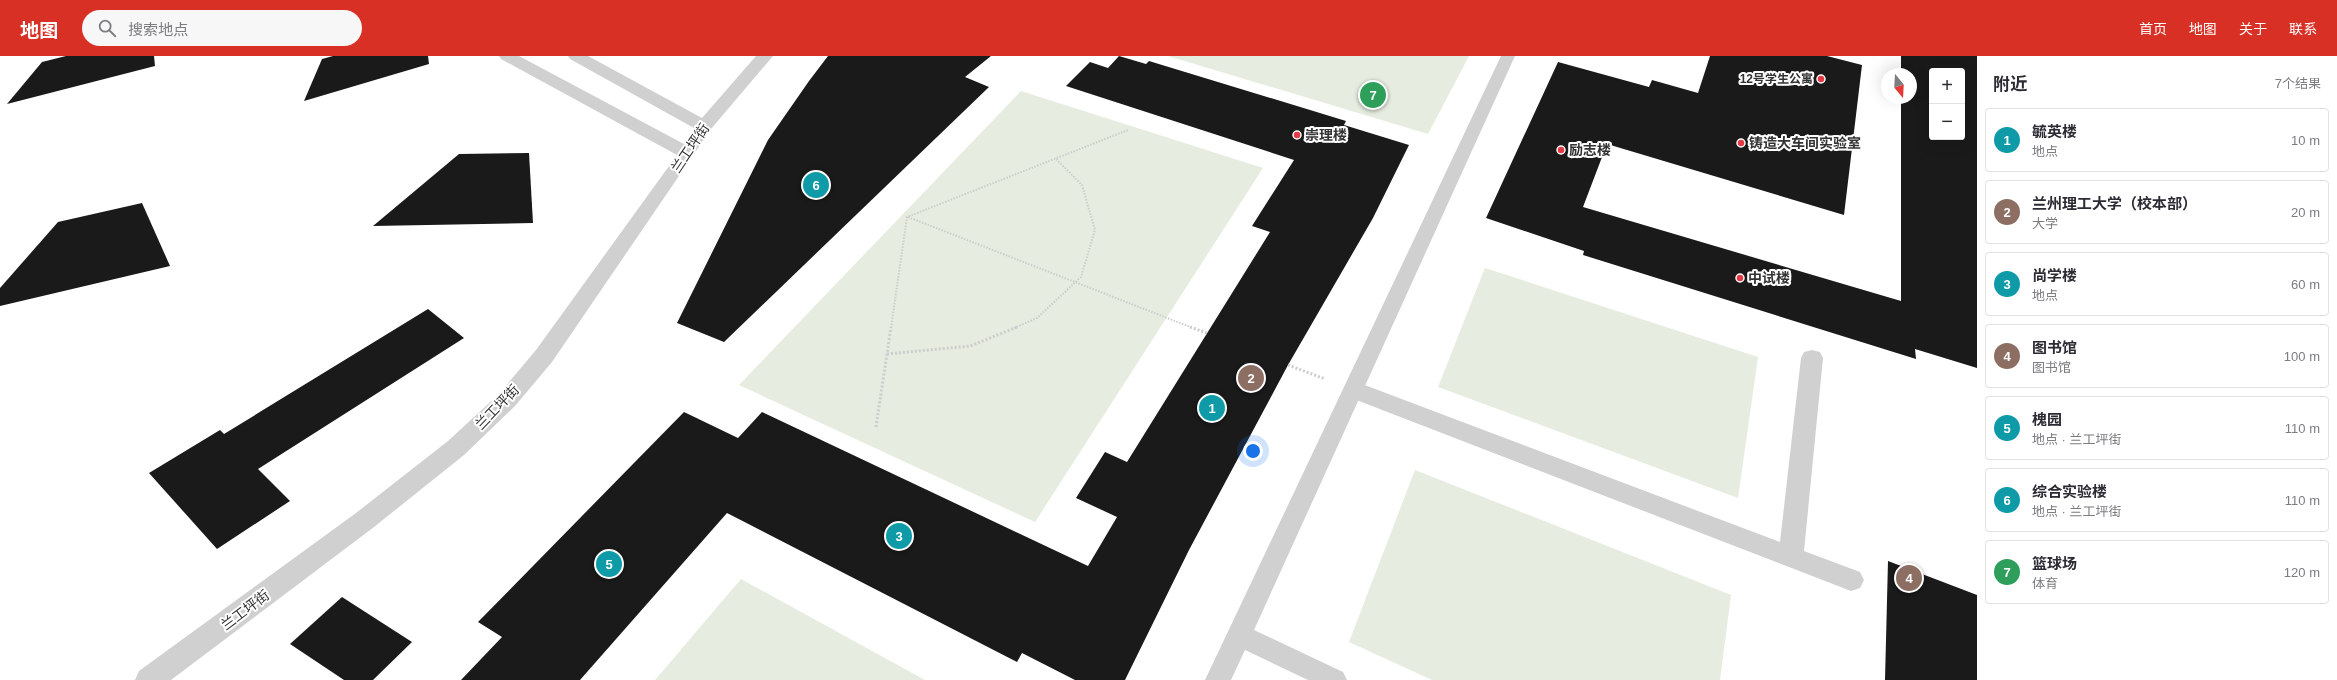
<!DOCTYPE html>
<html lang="zh">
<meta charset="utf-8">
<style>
:root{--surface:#fff;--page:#f7f7f7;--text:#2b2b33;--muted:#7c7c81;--line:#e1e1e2;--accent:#d93025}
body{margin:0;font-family:Arial,"Noto Sans SC",sans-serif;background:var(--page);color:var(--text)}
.controls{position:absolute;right:12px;top:12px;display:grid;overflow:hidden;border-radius:4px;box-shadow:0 4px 16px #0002}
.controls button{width:36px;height:36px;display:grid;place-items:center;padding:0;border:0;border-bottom:1px solid var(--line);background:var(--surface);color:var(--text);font:20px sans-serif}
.compass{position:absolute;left:1881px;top:12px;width:36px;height:36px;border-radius:50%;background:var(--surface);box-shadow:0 4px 16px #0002;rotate:162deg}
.you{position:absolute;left:1253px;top:395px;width:14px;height:14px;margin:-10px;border:3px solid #fff;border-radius:50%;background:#1a73e8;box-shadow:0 0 0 6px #1a73e833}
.badge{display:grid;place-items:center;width:26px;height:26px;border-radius:50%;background:var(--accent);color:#fff;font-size:13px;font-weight:700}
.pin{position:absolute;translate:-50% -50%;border:2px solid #fff;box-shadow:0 1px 4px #0006}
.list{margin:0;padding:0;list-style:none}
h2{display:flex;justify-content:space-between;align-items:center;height:52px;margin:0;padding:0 16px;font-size:17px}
h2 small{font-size:13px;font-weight:400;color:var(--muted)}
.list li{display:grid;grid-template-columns:26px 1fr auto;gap:12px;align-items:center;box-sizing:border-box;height:64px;margin:0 8px 8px;padding:0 8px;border:1px solid var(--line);border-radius:4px}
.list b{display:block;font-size:15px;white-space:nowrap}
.list p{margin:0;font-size:13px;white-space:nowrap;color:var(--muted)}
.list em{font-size:13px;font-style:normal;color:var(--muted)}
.icon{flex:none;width:22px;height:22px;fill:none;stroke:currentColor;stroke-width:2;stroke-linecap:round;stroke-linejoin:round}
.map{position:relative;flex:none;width:1977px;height:624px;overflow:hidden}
header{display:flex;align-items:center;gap:24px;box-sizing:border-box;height:56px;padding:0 20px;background:var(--accent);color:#fff}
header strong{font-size:19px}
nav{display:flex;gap:22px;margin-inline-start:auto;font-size:14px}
.search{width:280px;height:36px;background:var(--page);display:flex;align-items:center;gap:10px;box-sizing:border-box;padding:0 14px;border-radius:22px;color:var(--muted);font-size:15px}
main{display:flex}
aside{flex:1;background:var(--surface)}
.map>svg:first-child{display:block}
</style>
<header>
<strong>地图</strong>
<div class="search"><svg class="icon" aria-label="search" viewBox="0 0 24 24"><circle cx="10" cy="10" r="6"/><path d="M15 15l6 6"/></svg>搜索地点</div>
<nav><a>首页</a><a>地图</a><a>关于</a><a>联系</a></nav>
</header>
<main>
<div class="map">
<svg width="1977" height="624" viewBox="0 0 1977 624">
<rect width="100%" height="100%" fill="#fff"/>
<g fill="#e6ecdf">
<path d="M1168,0H1469L1428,78Z"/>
<path d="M1021,35L1263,112L1035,466L739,329Z"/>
<path d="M1485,212L1758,301L1738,442L1438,331Z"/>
<path d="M1415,414L1731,539L1720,624H1432L1349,586Z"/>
<path d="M741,523L925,624H655Z"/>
</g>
<g fill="#1a1a1a" fill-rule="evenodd">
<path d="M66,0H154L155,10L7,48L42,6Z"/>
<path d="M333,0H428L429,8L304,45L322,3Z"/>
<path d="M828,0H991L965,21L989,31L724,286L677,267L768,84L809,25Z"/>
<path d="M1119,0L1146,8L1149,5L1346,65L1344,69L1409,89L1373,162L1288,309L1189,494L1125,624H1075L1022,597L1017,606L727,457L580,624H461L502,581L478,566L684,356L738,382L762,356L1088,510L1117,461L1076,442L1105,396L1127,406L1270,176L1252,170L1294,104L1066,30L1090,6L1108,12Z"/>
<path d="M1710,0H1827L1862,9L1844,159L1607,88L1583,151L1901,245V42H1911V18H1901V0H1977V312L1915,293L1916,303L1583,199L1584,195L1486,162L1558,6L1649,31L1652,24L1698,37ZM1932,15H1962V81H1932Z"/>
<path d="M529,97L533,167L373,170L459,98Z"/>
<path d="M142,147L170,210L0,250V232L58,166Z"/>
<path d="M428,253L464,282L258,413L290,445L217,493L149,417L220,374L224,378Z"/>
<path d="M1888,505L1977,539V624H1885Z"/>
<path d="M342,541L412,586L373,624H344L290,588Z"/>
</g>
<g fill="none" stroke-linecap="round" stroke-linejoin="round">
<g stroke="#cdcdcd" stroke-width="2" stroke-dasharray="1.5 1.5" stroke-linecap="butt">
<path d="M908,161L1193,272"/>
<path d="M891,272L907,161L1128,74"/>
<path d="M1014,272L1037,262L1081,221L1095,174L1082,129L1055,102"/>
</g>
<g stroke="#cdcdcd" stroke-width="3" stroke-dasharray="2 2" stroke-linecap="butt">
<path d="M1190,271L1207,277"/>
<path d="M887,298L970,290L1017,271"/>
<path d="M1288,309L1325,323"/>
<path d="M876,371L891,271"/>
</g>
<path fill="#d0d0d0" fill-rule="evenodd" d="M1501,0H1515L1254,574L1343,616L1347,624H1308L1245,594L1231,624H1205Z"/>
<g fill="#d0d0d0" fill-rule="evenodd">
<path d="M499,0H519L684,88L694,72L570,3L568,0H588L702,62L756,0H773L711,73L552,306L515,350L464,399L374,471L171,624H135L139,615L356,457L448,385L499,338L536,294L677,99L501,3Z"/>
<path d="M1812,294L1820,296L1823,302L1804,495L1860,516L1864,524L1860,532L1851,535L1346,340L1343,334L1346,328L1354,326L1362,328L1780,486L1801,302L1804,296Z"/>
</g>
</g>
<g fill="#e63946" stroke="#fff" stroke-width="1.5">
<circle cx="1821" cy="23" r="4"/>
<circle cx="1297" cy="79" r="4"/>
<circle cx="1741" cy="87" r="4"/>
<circle cx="1561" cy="94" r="4"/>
<circle cx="1740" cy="222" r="4"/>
</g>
<g text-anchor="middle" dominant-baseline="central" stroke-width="4" stroke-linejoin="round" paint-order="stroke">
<g font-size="12" font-weight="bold" fill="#333" stroke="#fff" text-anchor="end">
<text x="1813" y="23">12号学生公寓</text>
</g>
<g font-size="14" font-weight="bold" fill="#333" stroke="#fff" text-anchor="start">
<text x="1305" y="79">崇理楼</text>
<text x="1749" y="87">铸造大车间实验室</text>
<text x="1569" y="94">励志楼</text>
<text x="1748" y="222">中试楼</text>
</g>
<g font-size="14" fill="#333" stroke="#fff">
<text transform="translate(690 92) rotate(-56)">兰工坪街</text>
<text transform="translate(497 351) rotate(-46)">兰工坪街</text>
<text transform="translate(245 554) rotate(-37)">兰工坪街</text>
</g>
</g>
</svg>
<div class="controls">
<button>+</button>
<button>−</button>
</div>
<svg class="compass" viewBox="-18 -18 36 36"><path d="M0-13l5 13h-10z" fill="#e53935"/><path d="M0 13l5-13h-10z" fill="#7c7c81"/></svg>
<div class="you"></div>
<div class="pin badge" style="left:1212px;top:352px;background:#0f9aa8">1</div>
<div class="pin badge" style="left:1251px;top:322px;background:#8d6e63">2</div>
<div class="pin badge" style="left:899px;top:480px;background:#0f9aa8">3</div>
<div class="pin badge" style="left:1909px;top:522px;background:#8d6e63">4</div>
<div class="pin badge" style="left:609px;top:508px;background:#0f9aa8">5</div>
<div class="pin badge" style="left:816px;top:129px;background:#0f9aa8">6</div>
<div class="pin badge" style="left:1373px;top:39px;background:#2e9e5b">7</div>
</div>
<aside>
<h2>附近<small>7个结果</small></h2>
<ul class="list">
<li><span class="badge" style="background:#0f9aa8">1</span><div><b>毓英楼</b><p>地点</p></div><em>10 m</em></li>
<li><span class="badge" style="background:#8d6e63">2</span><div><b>兰州理工大学（校本部）</b><p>大学</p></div><em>20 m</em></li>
<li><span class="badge" style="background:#0f9aa8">3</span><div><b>尚学楼</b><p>地点</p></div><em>60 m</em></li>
<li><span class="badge" style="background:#8d6e63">4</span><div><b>图书馆</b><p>图书馆</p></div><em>100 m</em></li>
<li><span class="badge" style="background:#0f9aa8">5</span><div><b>槐园</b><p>地点 · 兰工坪街</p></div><em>110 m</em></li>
<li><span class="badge" style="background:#0f9aa8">6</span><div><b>综合实验楼</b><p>地点 · 兰工坪街</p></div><em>110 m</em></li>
<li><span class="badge" style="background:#2e9e5b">7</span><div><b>篮球场</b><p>体育</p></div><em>120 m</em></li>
</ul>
</aside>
</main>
